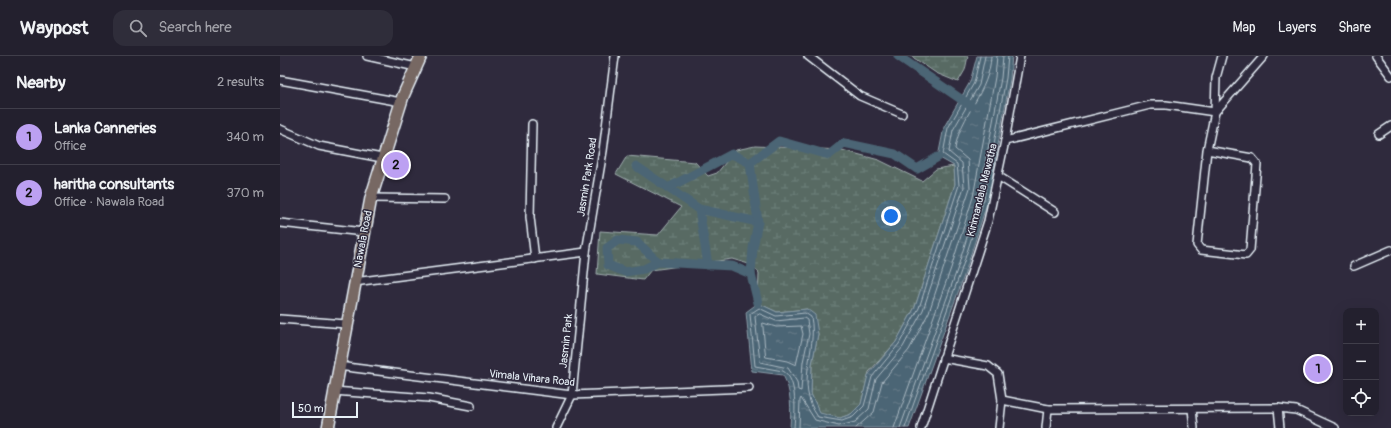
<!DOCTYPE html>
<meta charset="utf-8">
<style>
:root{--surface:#23202e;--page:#2f2d3a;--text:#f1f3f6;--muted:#a3a3aa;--line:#403e4a;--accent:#bca0f2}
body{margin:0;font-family:Pangolin,sans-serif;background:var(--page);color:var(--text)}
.controls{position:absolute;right:12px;bottom:12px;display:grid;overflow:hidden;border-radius:8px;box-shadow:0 4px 16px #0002}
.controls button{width:36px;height:36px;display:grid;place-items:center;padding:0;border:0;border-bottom:1px solid var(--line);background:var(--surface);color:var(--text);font:20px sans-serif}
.scale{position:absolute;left:12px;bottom:10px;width:66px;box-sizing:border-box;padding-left:4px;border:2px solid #e8f1f8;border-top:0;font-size:11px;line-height:14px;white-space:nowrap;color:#e8f1f8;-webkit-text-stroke:3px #2f2a3d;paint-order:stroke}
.you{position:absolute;left:611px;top:160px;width:14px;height:14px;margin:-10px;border:3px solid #fff;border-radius:50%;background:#1a73e8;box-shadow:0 0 0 6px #1a73e833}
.badge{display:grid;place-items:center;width:26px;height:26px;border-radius:50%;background:var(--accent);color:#111;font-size:13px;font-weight:700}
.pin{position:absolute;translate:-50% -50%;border:2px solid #fff;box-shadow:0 1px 4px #0006}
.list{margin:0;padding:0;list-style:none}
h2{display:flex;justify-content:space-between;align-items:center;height:52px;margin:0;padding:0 16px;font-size:17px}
h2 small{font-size:13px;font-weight:400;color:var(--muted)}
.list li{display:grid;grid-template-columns:26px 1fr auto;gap:12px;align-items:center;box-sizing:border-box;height:56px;padding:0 16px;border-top:1px solid var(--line)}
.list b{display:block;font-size:15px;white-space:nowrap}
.list p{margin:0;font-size:13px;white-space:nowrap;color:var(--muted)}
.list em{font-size:13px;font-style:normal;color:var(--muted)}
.icon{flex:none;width:22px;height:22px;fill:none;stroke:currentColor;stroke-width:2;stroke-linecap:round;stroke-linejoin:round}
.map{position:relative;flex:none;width:1111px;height:372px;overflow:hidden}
header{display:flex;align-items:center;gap:24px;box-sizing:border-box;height:56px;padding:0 20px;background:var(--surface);border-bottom:1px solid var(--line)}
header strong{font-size:19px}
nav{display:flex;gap:22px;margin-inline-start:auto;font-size:14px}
.search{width:280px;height:36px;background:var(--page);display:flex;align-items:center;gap:10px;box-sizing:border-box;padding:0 14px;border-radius:12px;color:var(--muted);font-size:15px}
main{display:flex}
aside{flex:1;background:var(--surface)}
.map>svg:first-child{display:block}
</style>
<header>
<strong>Waypost</strong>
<div class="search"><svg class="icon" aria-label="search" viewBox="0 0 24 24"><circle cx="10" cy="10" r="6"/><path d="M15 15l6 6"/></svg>Search here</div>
<nav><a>Map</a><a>Layers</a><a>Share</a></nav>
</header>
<main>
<aside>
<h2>Nearby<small>2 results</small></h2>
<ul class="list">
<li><span class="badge">1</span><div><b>Lanka Canneries</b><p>Office</p></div><em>340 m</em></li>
<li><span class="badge">2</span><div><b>haritha consultants</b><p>Office · Nawala Road</p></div><em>370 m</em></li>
</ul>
</aside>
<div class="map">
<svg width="1111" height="372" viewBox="0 0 1111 372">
<defs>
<pattern id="wetland-marsh" width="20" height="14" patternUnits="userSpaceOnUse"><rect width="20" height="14" fill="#586b64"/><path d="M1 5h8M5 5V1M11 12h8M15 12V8" fill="none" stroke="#70817b"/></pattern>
<pattern id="water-ripples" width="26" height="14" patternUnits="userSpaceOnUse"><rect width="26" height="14" fill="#4c6574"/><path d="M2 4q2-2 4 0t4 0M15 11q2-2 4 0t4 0" fill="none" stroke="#667c89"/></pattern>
</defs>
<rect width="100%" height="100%" fill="#2f2a3d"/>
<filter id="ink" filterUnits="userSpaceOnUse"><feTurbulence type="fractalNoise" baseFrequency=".025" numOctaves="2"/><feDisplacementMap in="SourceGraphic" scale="8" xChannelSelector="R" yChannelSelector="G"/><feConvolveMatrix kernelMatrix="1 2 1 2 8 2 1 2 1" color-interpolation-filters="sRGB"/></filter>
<g filter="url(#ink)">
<g fill="url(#wetland-marsh)" stroke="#a0aeae">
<path d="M631,0H688L685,14L678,26L656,17Z"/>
<path d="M475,90L562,94L599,104L642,125L656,113L674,110L675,128L635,251L616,286L589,316L581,348L571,358L560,362L540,358L531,338L532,308L538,278L527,253L497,256L478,247L479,217L472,209L452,203L371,214L363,224L317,218L320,175L378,179L401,151L336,118L347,100L415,106L428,120L437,117L456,94Z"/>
</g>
<path fill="url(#water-ripples)" stroke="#8a9da9" d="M697,0H732L730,23L708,144L685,217L629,372H510C511,353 512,336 503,319L472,315L466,256L478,247L497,256L527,253L535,259L538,278L532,308L531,338L540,357L560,362L571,358L581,348L588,319L616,286L635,251L675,128L674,110L658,101L664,71L690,26Z"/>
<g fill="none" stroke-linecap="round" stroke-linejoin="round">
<g stroke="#aab9c3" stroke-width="1">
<path d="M480,258L496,265L524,262L527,264L529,278L523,306L521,335L518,334L517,326L508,312L480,306L475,261Z"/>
<path d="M483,267L496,271L521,270L523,278L516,309L507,305L486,301Z"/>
<path d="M514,372C515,358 518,323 503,315L475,310L470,258L479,252L496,260L525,257L531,261C538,296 514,327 538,361L562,365L573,361L584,350L592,321L619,288L639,252L679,129L677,108L663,98L668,72L694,27L700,0"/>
<path d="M519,372L520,344L521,342L535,364L559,370L575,366L589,353L596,323L623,291L643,254L684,131L682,107L669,96L673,74L699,29L705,0"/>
<path d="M576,372L594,356L602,326L629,294L649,256L690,132L688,104L675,93C680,59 710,36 711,0"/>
<path d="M614,372L671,212L693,141L715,21L717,0"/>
<path d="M620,372L677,214L699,142L721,22L723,0"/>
<path d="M625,372L681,215L704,143L726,22L728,0"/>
</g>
<g stroke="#4c6574" stroke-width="9">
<path d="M618,0L691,50"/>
<path d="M356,110L419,153L478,166"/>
<path d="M388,132L452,98L470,107"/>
<path d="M419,153L428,209"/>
<path d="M378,206L357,186L338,184L327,192L328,209L345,216L364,213L378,206L452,210L471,218L478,247"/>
<path d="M471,218L473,192L478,166L470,107L499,85L549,99L564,87L615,98L637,113L658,101"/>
</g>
<defs>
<g id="street">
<path d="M87,0L136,11"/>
<path d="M528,0L580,40L622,58"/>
<path d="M1096,0L1111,20"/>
<path d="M0,24L121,46"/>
<path d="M252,68L250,161L255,203"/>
<path d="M0,73L39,90L102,102"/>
<path d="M1099,78L1111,70"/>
<path d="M725,85L740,0"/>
<path d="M927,94L972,102L977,108L970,194L966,199L921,194L917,189L927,94L935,56L936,22L942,0"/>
<path d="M718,120L775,156"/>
<path d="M91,142L165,143"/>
<path d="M0,167L84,176"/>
<path d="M1074,210L1111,194"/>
<path d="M74,226L306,196"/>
<path d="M0,263L66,268"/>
<path d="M663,302L708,310L718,318L722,344"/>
<path d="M58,310L292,339L469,332"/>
<path d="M53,335L149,342L191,350"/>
<path d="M998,352L1000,372"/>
<path d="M912,353L914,372"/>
<path d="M276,372L292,339L306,196L323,95L335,0"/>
<path d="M641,372L708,165L725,85L870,49H886L935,56L984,0"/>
<path d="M719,372L722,344L768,353L998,352L1016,354L1055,372"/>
<path d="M766,372L768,353"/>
</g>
<path id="primary" d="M48,372L91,142L123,40L141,0"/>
</defs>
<use href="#street" stroke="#e8f1f8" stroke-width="10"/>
<use href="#primary" stroke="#e8f1f8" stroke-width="14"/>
<use href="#street" stroke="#2f2a3d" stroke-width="7"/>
<use href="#primary" stroke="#776864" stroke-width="11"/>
</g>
</g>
<g text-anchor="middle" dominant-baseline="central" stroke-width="3" stroke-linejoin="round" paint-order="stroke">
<g font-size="11" fill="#e8f1f8" stroke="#2f2a3d">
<text transform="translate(307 121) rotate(-81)">Jasmin Park Road</text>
<text transform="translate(702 134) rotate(-76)">Kirimandala Mawatha</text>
<text transform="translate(83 183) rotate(-79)">Nawala Road</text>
<text transform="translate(286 285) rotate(-84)">Jasmin Park</text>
<text transform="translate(252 322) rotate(6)">Vimala Vihara Road</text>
</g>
</g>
</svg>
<div class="controls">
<button>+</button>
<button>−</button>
<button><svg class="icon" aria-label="locate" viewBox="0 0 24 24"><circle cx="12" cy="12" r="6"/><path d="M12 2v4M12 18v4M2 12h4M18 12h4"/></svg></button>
</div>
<div class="scale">50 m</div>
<div class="you"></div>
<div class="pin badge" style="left:1038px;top:313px">1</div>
<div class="pin badge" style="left:116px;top:109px">2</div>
</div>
</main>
